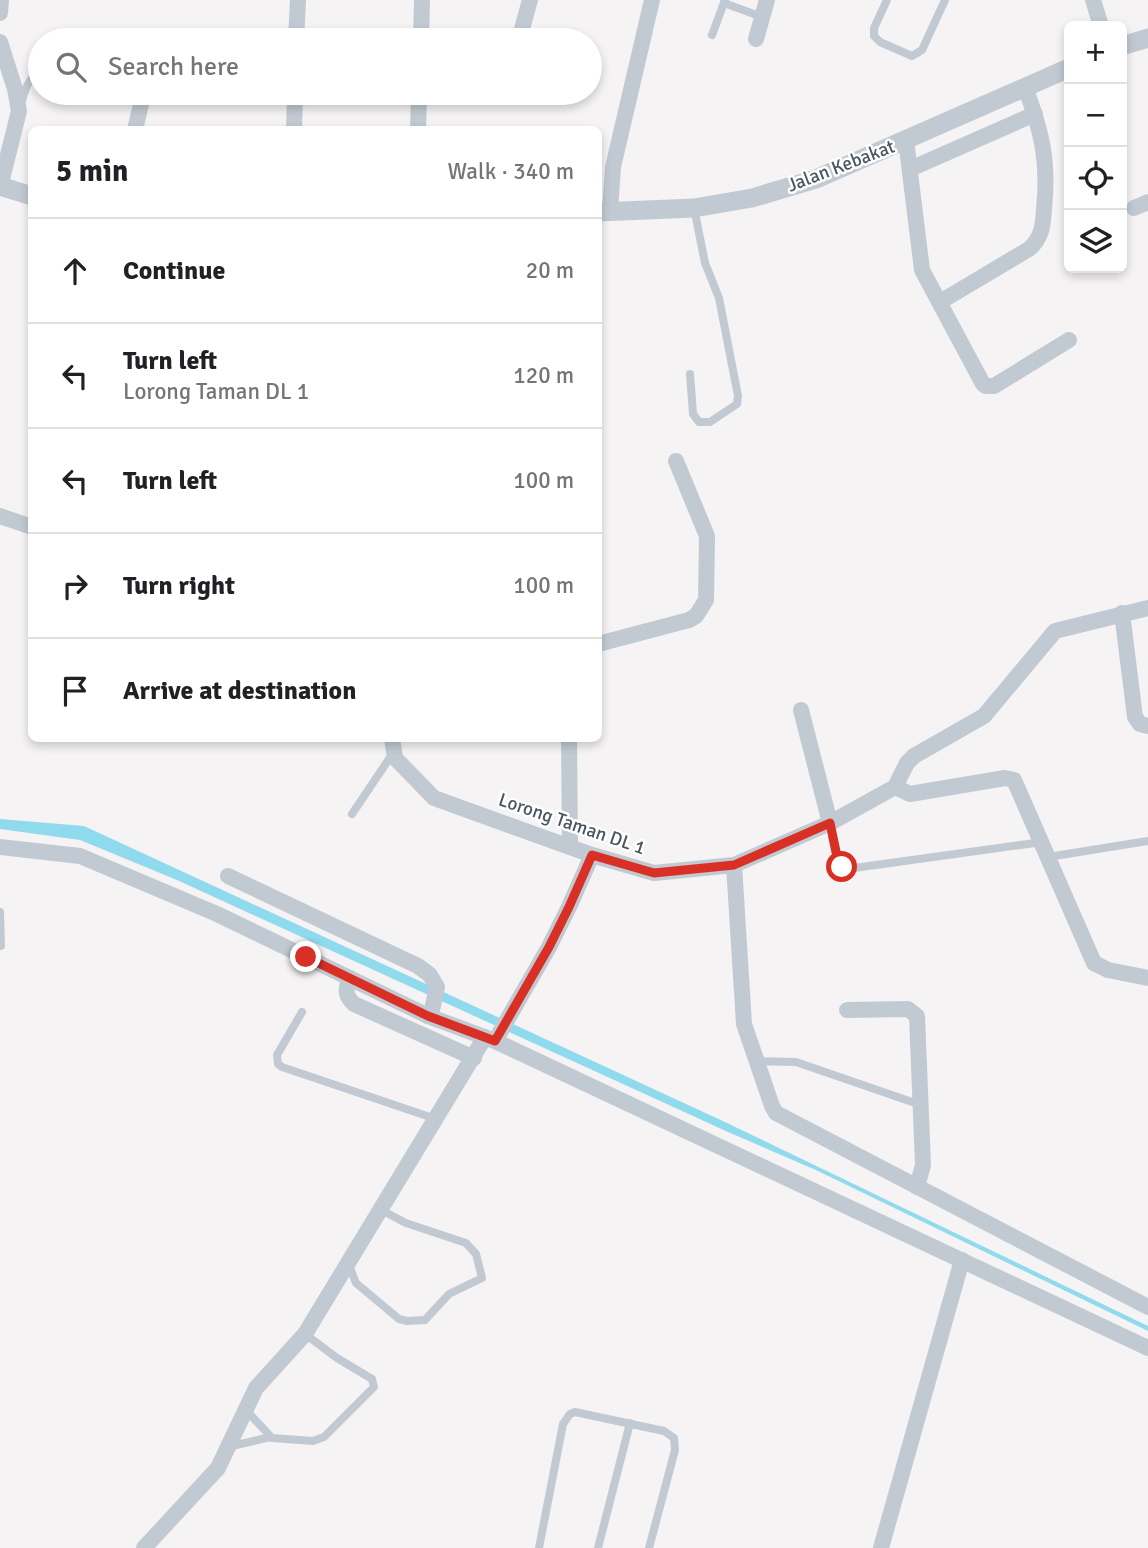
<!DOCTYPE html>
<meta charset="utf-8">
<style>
:root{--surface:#fff;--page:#f6f6f6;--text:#202124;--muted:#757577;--line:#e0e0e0}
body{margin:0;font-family:Signika,sans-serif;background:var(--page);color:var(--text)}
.controls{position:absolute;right:21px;top:21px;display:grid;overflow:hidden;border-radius:10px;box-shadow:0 4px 10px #0003}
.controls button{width:63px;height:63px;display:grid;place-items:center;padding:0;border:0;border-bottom:2px solid var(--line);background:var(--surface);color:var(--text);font:35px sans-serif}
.stop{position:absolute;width:21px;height:21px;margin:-16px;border:5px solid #d93025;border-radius:50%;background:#fff}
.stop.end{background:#d93025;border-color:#fff;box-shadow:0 2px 7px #0008}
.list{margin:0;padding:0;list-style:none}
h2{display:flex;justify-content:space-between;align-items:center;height:91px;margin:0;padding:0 28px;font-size:30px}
h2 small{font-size:23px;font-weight:400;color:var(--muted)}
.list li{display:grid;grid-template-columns:46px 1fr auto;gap:21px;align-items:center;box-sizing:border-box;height:105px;padding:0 28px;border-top:2px solid var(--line)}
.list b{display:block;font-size:26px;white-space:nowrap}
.list p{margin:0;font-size:23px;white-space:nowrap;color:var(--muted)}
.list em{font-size:23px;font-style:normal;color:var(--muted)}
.icon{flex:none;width:38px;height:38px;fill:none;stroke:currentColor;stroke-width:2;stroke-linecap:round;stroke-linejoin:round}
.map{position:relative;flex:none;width:1148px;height:1548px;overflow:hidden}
.search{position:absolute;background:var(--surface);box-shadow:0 4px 10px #0003;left:28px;top:28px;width:574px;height:77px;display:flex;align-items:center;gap:18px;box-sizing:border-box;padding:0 24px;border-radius:38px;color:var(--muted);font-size:26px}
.panel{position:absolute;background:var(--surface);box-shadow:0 4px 10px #0003;left:28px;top:126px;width:574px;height:616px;border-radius:10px}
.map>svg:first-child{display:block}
</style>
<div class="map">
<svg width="1148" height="1548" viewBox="0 0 1148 1548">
<rect width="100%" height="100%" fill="#f5f3f3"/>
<path fill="#90daee" d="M0,819L84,826L725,1122L1148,1326V1331L818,1171L728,1132L177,880L80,840L0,829Z"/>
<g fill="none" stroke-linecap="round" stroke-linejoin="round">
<g stroke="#c1cad2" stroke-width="8">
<path d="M887,0L874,28V36L880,42L912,56L922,50L945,0"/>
<path d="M724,3L762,17"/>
<path d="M712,35L725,0"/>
<path d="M22,101C25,90 29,77 40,70"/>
<path d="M690,374L693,414L699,422H710L737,404L738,396L719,298L705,263L694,208"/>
<path d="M352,814L393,753"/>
<path d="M830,823C833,837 833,863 847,869L1042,842"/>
<path d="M1048,857L1148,841"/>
<path d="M0,912L1,946"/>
<path d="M302,1012L277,1055L278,1064L282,1067L436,1119"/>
<path d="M756,1061L796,1062L921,1105"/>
<path d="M348,1263L356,1283L399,1319L407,1321L425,1320L449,1294L482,1278L476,1254L466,1243L406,1223L381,1210"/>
<path d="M246,1410L272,1438L313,1441L324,1437L374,1387L372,1379L337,1358L305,1334"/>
<path d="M228,1447L270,1437"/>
<path d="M539,1548L563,1424L570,1414L575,1412L664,1431L674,1438L675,1450L649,1548"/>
<path d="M598,1548L630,1423"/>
</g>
<g stroke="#c1cad2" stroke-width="16">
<path d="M1093,0L1101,26"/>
<path d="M0,13L1,0"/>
<path d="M756,39L767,0"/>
<path d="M296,40L298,0"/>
<path d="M421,40L422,0"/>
<path d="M519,40L530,0"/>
<path d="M0,42L15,89L19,111L0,187"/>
<path d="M135,130L142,100L148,95"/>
<path d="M294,130L295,93"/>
<path d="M418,130L419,93"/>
<path d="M906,140L922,270L983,384L986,386H994L1069,340"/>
<path d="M910,169L1035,114"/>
<path d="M1134,208L1148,202"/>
<path d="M610,211L613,167L652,0"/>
<path d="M940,302L1029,249C1042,238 1043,225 1044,209C1049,162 1042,132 1025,87"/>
<path d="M0,516L32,527"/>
<path d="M1122,613L1135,717L1140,724L1148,726"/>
<path d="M598,644L689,620L696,616L706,600L707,536L676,461"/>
<path d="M801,710L830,823"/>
<path d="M392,738L395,758L434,798L592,855L654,873L734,865L830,823L895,787L907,763L914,756L984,716L1055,631L1148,608"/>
<path d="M569,738L570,847"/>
<path d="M895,787L910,794L1005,778L1014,780L1094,963L1108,970L1148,978"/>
<path d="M0,847L80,856L217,914L428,1016L495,1041L1148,1348"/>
<path d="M734,865L744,1024L772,1106L776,1113L1148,1307"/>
<path d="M228,876L418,966L430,975L437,987L432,1010L428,1016"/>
<path d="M350,978C345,989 345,996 354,1004L474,1058"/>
<path d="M847,1010L908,1009L917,1016L923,1165L917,1187"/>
<path d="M495,1041L549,947L569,907L592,855"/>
<path d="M144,1548L218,1468L256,1388L305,1334L485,1037"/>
<path d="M881,1548L962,1260"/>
</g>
<g stroke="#c1cad2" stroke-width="19">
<path d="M1122,46L1148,38"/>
<path d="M0,186L32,196"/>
<path d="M598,212L694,208L752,198L816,179L1069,68"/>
</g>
</g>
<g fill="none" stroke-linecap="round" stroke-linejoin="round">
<path stroke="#d93025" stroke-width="9" d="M306,957L428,1016L495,1041L549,947L569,907L592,855L654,873L734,865L830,823L838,861L842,867"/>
</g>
<g text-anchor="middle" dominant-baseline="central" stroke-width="5" stroke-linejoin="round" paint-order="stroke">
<g font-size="19" fill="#4a5661" stroke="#fff">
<text transform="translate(841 166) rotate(-21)">Jalan Kebakat</text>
<text transform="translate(572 824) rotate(19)">Lorong Taman DL 1</text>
</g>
</g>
</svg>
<div class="controls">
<button>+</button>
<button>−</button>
<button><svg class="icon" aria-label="locate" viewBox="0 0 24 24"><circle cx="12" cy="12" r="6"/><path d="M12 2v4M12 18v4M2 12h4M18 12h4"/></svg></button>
<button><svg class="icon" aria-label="layers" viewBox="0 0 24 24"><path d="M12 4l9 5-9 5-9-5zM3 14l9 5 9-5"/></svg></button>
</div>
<div class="stop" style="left:842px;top:867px"></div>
<div class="stop end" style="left:306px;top:957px"></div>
<div class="search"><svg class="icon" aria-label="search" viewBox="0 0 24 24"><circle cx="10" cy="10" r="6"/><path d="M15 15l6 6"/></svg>Search here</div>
<section class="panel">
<h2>5 min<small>Walk · 340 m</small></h2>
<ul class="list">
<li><svg class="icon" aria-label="ahead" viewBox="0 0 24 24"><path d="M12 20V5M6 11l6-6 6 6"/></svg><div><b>Continue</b></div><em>20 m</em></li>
<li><svg class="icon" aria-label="left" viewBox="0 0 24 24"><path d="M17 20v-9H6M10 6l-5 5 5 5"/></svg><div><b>Turn left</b><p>Lorong Taman DL 1</p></div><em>120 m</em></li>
<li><svg class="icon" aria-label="left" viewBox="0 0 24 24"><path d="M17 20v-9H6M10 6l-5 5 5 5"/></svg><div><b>Turn left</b></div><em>100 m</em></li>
<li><svg class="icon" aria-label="right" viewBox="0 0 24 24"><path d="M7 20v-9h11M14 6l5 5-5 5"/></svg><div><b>Turn right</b></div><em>100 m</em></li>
<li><svg class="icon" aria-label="arrive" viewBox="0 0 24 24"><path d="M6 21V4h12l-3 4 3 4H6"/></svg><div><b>Arrive at destination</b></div></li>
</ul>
</section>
</div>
